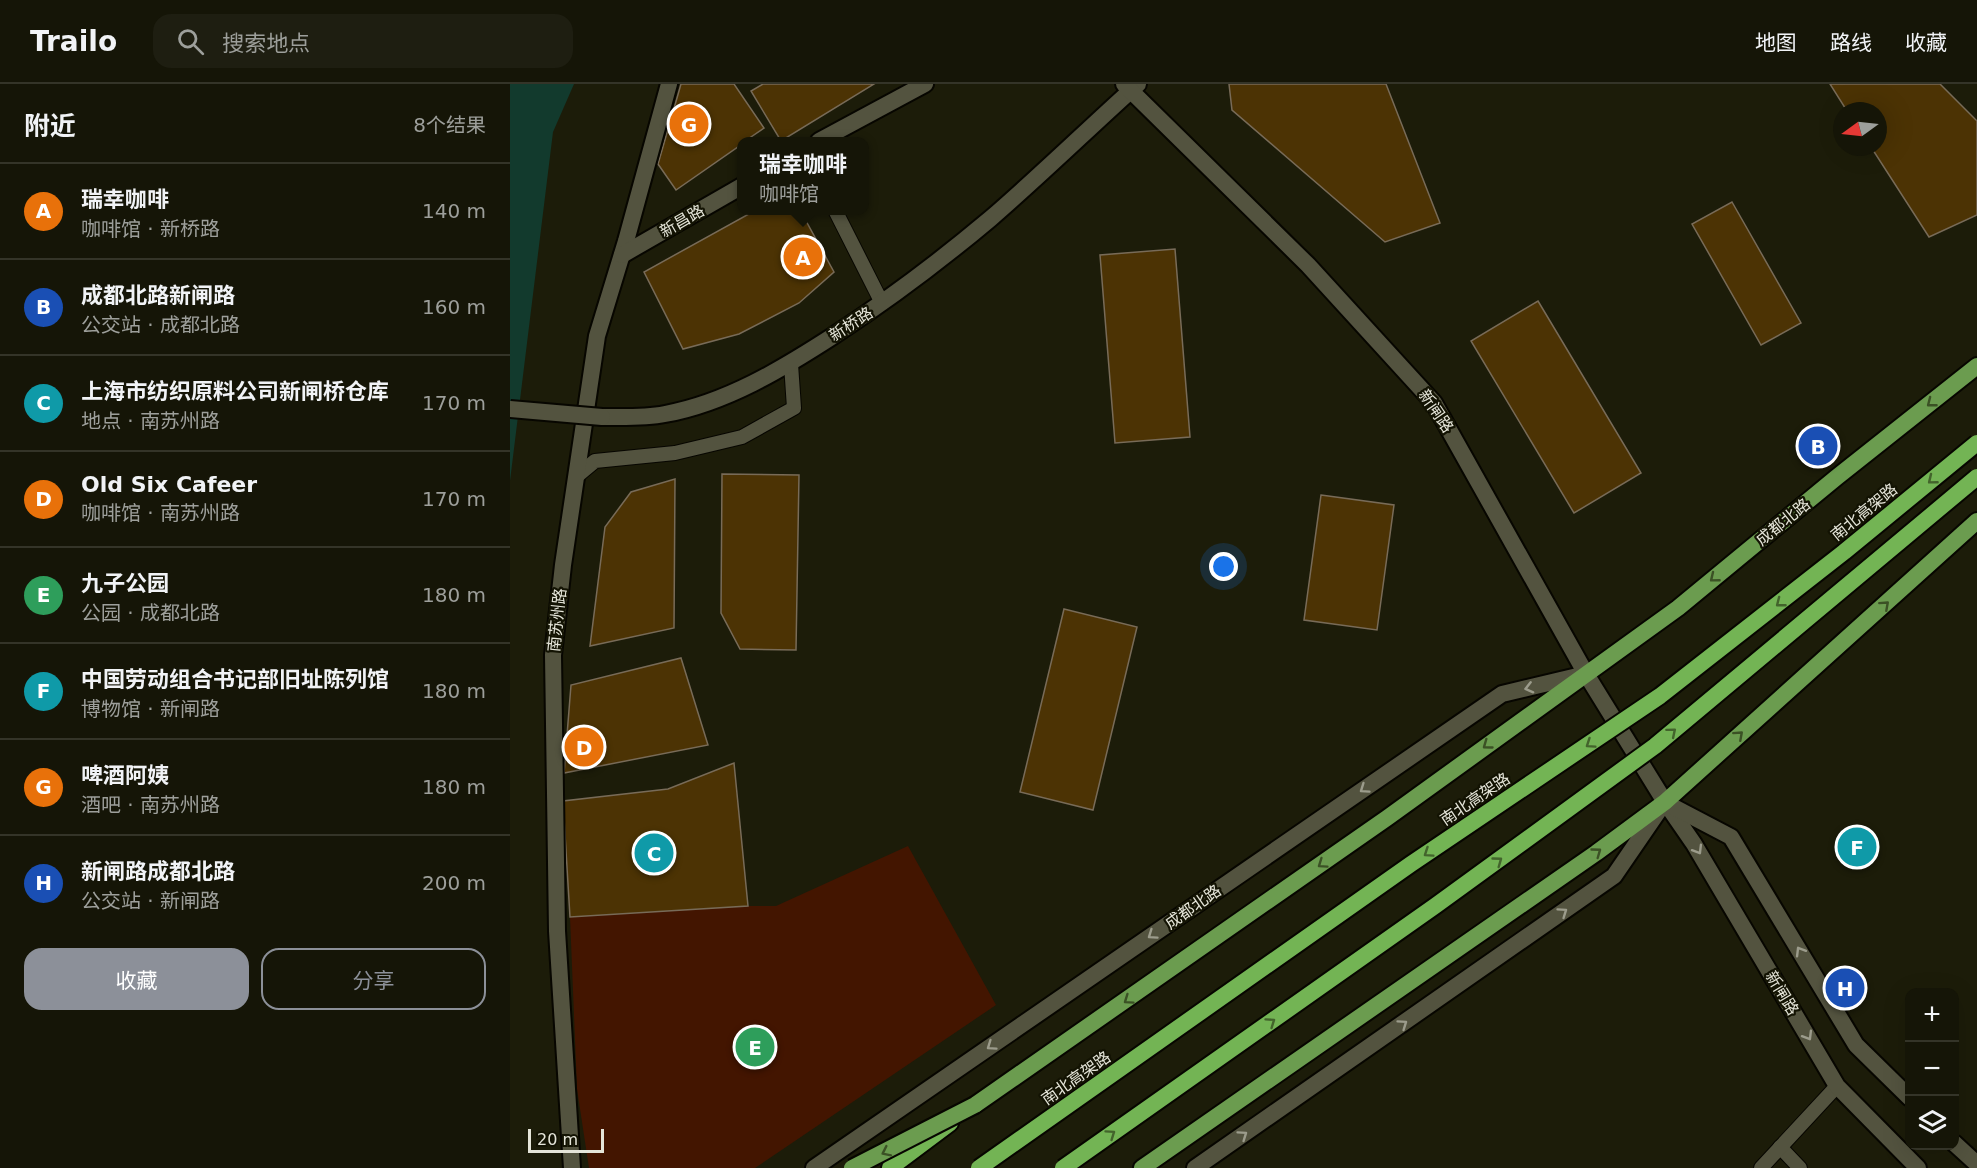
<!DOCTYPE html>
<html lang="zh">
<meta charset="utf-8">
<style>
:root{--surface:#151507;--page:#1e1e11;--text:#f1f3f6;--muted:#9d9f9b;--line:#343428;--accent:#8c9099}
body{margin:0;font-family:"DejaVu Sans","Noto Sans SC",sans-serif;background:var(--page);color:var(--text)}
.controls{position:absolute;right:18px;bottom:18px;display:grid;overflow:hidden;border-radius:12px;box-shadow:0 6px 24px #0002}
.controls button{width:54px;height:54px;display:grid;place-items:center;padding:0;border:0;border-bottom:2px solid var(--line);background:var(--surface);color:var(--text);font:30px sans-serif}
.compass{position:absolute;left:1323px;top:18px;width:54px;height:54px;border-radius:50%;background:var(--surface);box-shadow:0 6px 24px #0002;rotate:255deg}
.scale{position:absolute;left:18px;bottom:15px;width:76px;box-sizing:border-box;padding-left:6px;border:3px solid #e5e5d9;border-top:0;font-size:16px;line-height:21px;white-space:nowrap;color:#e5e5d9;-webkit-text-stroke:4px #131303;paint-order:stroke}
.you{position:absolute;left:714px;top:483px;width:21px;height:21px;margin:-15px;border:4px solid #fff;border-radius:50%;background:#1a73e8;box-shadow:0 0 0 9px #1a73e833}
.badge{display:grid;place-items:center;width:39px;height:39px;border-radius:50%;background:var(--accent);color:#fff;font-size:20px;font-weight:700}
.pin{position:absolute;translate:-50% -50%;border:3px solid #fff;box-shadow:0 2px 6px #0006}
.popup{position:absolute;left:227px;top:53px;width:132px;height:78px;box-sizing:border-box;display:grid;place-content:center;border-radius:12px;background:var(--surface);filter:drop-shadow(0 2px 4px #0005);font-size:20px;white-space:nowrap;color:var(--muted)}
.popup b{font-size:22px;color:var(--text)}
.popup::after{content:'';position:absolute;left:50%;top:100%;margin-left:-12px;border:12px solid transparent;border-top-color:var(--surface)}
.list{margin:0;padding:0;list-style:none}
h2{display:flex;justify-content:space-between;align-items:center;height:78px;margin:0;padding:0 24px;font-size:26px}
h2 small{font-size:20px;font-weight:400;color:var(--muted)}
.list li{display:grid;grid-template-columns:39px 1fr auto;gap:18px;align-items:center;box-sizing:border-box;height:96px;padding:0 24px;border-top:2px solid var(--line)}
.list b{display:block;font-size:22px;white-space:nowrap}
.list p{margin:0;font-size:20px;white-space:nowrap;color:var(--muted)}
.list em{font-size:20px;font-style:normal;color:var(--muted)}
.actions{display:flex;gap:12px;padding:18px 24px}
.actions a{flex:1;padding:14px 0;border:2px solid var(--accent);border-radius:18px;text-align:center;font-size:21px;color:var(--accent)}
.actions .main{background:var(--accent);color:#fff}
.icon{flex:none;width:33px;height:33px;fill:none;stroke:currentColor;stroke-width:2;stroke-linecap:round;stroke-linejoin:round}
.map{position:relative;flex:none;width:1467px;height:1084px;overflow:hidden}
header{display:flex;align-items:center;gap:36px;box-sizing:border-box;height:84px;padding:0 30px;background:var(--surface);border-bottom:2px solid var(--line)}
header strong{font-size:28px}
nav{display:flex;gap:33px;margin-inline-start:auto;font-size:21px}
.search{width:420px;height:54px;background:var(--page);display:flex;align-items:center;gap:15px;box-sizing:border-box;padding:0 21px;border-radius:18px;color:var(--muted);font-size:22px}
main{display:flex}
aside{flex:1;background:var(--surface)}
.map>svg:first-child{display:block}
</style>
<header>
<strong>Trailo</strong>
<div class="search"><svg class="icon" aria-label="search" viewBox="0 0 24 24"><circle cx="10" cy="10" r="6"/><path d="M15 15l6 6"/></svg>搜索地点</div>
<nav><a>地图</a><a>路线</a><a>收藏</a></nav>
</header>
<main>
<aside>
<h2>附近<small>8个结果</small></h2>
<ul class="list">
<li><span class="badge" style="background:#e8710a">A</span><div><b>瑞幸咖啡</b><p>咖啡馆 · 新桥路</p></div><em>140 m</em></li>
<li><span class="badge" style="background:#1a4fb4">B</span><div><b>成都北路新闸路</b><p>公交站 · 成都北路</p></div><em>160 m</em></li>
<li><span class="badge" style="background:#0f9aa8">C</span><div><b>上海市纺织原料公司新闸桥仓库</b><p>地点 · 南苏州路</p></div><em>170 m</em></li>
<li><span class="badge" style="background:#e8710a">D</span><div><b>Old Six Cafeer</b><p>咖啡馆 · 南苏州路</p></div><em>170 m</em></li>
<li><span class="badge" style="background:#2e9e5b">E</span><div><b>九子公园</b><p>公园 · 成都北路</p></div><em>180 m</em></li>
<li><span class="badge" style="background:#0f9aa8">F</span><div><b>中国劳动组合书记部旧址陈列馆</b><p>博物馆 · 新闸路</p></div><em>180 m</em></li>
<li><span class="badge" style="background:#e8710a">G</span><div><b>啤酒阿姨</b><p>酒吧 · 南苏州路</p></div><em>180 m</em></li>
<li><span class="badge" style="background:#1a4fb4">H</span><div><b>新闸路成都北路</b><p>公交站 · 新闸路</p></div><em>200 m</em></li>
</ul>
<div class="actions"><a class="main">收藏</a><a>分享</a></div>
</aside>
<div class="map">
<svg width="1467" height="1084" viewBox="0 0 1467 1084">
<rect width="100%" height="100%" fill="#1c1c09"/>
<path fill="#431500" d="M398,762L486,921L245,1084H79L67,1005L60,833L238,822H266Z"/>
<path fill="#123a2d" d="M0,0H64L43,48L0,397Z"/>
<g fill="#4c3304" stroke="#786b58" stroke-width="1.5">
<path d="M171,0H224L254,44L235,57H232V60L166,106L148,80Z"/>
<path d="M253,0H364L271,57L241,7Z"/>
<path d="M719,0H876L930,139L875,158L722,26Z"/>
<path d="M1320,0H1430L1467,37V131L1419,153L1361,63H1368V27H1337Z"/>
<path d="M1222,118L1291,239L1251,261L1182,140Z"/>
<path d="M246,126H290L324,188L289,219L229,250L173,265L134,188Z"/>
<path d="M665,165L680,353L605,359L590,171Z"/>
<path d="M1028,217L1131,389L1064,429L961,257Z"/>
<path d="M212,390L289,391L286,566L230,565L211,529Z"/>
<path d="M165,395L164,544L80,562L95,443L121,408Z"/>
<path d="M811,411L884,421L867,546L794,536Z"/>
<path d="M554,525L627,543L583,726L510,708Z"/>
<path d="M171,574L198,661L54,689L61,601Z"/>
<path d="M224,679L238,822L60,833L53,717L158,705Z"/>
</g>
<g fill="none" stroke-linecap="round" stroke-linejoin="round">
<defs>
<g id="service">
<path d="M325,126L372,219"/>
<path d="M67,392L85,377L165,369L232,353L284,324L281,280"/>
<path d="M1270,1063L1290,1084"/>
<path d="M1251,1084L1327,1002"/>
</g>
<path id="pedestrian" d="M62,1084L47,847L43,571L53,481L87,252L116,157L159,0"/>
<g id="minor">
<path d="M309,57L415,0"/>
<path d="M112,171L232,102"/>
<path d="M92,333C113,333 135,334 155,330C216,319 272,285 323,252C378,216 430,177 480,135C531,91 579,44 628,0"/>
<path d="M304,1084L992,610L1076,590"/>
<path d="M685,1084L1104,792L1152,722"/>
</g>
<g id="secondary">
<path d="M614,0L798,181L924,319L1076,590L1155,718L1184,760L1327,1002L1408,1084"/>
<path d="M1158,720L1221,753L1346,961L1400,1014"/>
<path d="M1444,1059L1467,1080"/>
</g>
<g id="primary">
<path d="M465,1021L877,734L1168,524L1327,393L1467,282"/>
<path d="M632,1084L1086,769L1155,718L1467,437"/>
</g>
<path id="trunk" d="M380,1084L440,1039"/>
</defs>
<use href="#service" stroke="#070600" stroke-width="16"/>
<use href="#pedestrian" stroke="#070600" stroke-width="20"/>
<use href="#minor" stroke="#070600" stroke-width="20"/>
<use href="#secondary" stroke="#070600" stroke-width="20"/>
<use href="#primary" stroke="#070600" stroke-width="20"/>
<use href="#trunk" stroke="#070600" stroke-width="20"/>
<use href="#service" stroke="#53533f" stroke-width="14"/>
<use href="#pedestrian" stroke="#53533f" stroke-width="16"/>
<use href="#minor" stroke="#53533f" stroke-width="16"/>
<use href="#secondary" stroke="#53533f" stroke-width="16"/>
<use href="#primary" stroke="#6b9c4f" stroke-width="16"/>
<use href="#trunk" stroke="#73b454" stroke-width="16"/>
<defs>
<path id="minor-bridge" d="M0,325L92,333"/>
<path id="primary-bridge" d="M342,1084L465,1021"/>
<g id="trunk-bridge">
<path d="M469,1084L901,780L1150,612L1334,468L1467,359"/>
<path d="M553,1084L925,822L1145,662L1467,393"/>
</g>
</defs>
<use href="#minor-bridge" stroke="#070600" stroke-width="20" stroke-linecap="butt"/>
<use href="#primary-bridge" stroke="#070600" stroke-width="20" stroke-linecap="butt"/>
<use href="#trunk-bridge" stroke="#070600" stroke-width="20" stroke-linecap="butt"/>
<use href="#minor-bridge" stroke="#53533f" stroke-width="16"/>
<use href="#primary-bridge" stroke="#6b9c4f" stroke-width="16"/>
<use href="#trunk-bridge" stroke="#73b454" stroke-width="16"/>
</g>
<defs><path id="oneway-chevron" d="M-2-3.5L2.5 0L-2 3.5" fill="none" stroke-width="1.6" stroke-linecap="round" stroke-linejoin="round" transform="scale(1.5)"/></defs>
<g stroke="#3b5125">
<use href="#oneway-chevron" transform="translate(1421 319) rotate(142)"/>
<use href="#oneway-chevron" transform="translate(1204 494) rotate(141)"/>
<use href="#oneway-chevron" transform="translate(1375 521) rotate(-42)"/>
<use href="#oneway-chevron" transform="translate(1229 651) rotate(-42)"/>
<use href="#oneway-chevron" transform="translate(977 661) rotate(144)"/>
<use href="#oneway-chevron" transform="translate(1087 768) rotate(-36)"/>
<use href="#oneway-chevron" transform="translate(812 780) rotate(145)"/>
<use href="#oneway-chevron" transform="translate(618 916) rotate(145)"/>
<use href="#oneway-chevron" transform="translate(376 1068) rotate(154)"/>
</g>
<g stroke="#43642c">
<use href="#oneway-chevron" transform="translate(1422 396) rotate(141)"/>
<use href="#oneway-chevron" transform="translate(1270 519) rotate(142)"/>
<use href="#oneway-chevron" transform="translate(1162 648) rotate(-40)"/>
<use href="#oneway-chevron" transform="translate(1080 660) rotate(146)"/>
<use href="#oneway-chevron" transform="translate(918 769) rotate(146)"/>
<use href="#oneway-chevron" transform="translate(988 777) rotate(-36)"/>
<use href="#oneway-chevron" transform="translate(761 938) rotate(-35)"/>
<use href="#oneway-chevron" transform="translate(601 1050) rotate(-35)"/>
</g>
<g stroke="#9c9c8c">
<use href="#oneway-chevron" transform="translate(1019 604) rotate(166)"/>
<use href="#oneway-chevron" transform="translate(854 705) rotate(145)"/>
<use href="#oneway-chevron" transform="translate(1188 766) rotate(59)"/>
<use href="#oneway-chevron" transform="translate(1053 828) rotate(-35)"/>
<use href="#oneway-chevron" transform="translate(642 851) rotate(145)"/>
<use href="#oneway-chevron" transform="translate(1290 867) rotate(-121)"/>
<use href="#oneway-chevron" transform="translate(893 940) rotate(-35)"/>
<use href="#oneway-chevron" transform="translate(1298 952) rotate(59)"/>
<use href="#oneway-chevron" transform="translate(481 962) rotate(145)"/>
<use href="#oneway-chevron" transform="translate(733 1051) rotate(-35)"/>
</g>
<g text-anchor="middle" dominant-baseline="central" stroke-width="4.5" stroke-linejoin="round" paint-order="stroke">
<g font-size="16" fill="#e5e5d9" stroke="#131303">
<text transform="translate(172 137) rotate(-30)">新昌路</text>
<text transform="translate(341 240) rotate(-33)">新桥路</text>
<text transform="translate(926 327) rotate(56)">新闸路</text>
<text transform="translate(1354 428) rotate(-39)">南北高架路</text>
<text transform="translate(1273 438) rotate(-39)">成都北路</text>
<text transform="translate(47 536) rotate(-84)">南苏州路</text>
<text transform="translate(965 715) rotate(-34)">南北高架路</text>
<text transform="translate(683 823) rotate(-35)">成都北路</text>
<text transform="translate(1272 909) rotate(59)">新闸路</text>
<text transform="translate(566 994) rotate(-35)">南北高架路</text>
</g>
</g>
</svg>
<div class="controls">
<button>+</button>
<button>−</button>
<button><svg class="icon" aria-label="layers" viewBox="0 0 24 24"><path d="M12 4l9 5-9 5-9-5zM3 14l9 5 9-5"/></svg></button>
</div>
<svg class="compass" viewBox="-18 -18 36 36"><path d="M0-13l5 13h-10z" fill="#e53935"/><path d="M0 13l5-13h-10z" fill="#9d9f9b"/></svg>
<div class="scale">20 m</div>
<div class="you"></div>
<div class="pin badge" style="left:293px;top:173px;background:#e8710a">A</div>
<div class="popup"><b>瑞幸咖啡</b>咖啡馆</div>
<div class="pin badge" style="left:1308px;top:362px;background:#1a4fb4">B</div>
<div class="pin badge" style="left:144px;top:769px;background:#0f9aa8">C</div>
<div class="pin badge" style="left:74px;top:663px;background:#e8710a">D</div>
<div class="pin badge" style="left:245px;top:963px;background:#2e9e5b">E</div>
<div class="pin badge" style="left:1347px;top:763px;background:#0f9aa8">F</div>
<div class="pin badge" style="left:179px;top:40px;background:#e8710a">G</div>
<div class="pin badge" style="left:1335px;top:904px;background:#1a4fb4">H</div>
</div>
</main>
